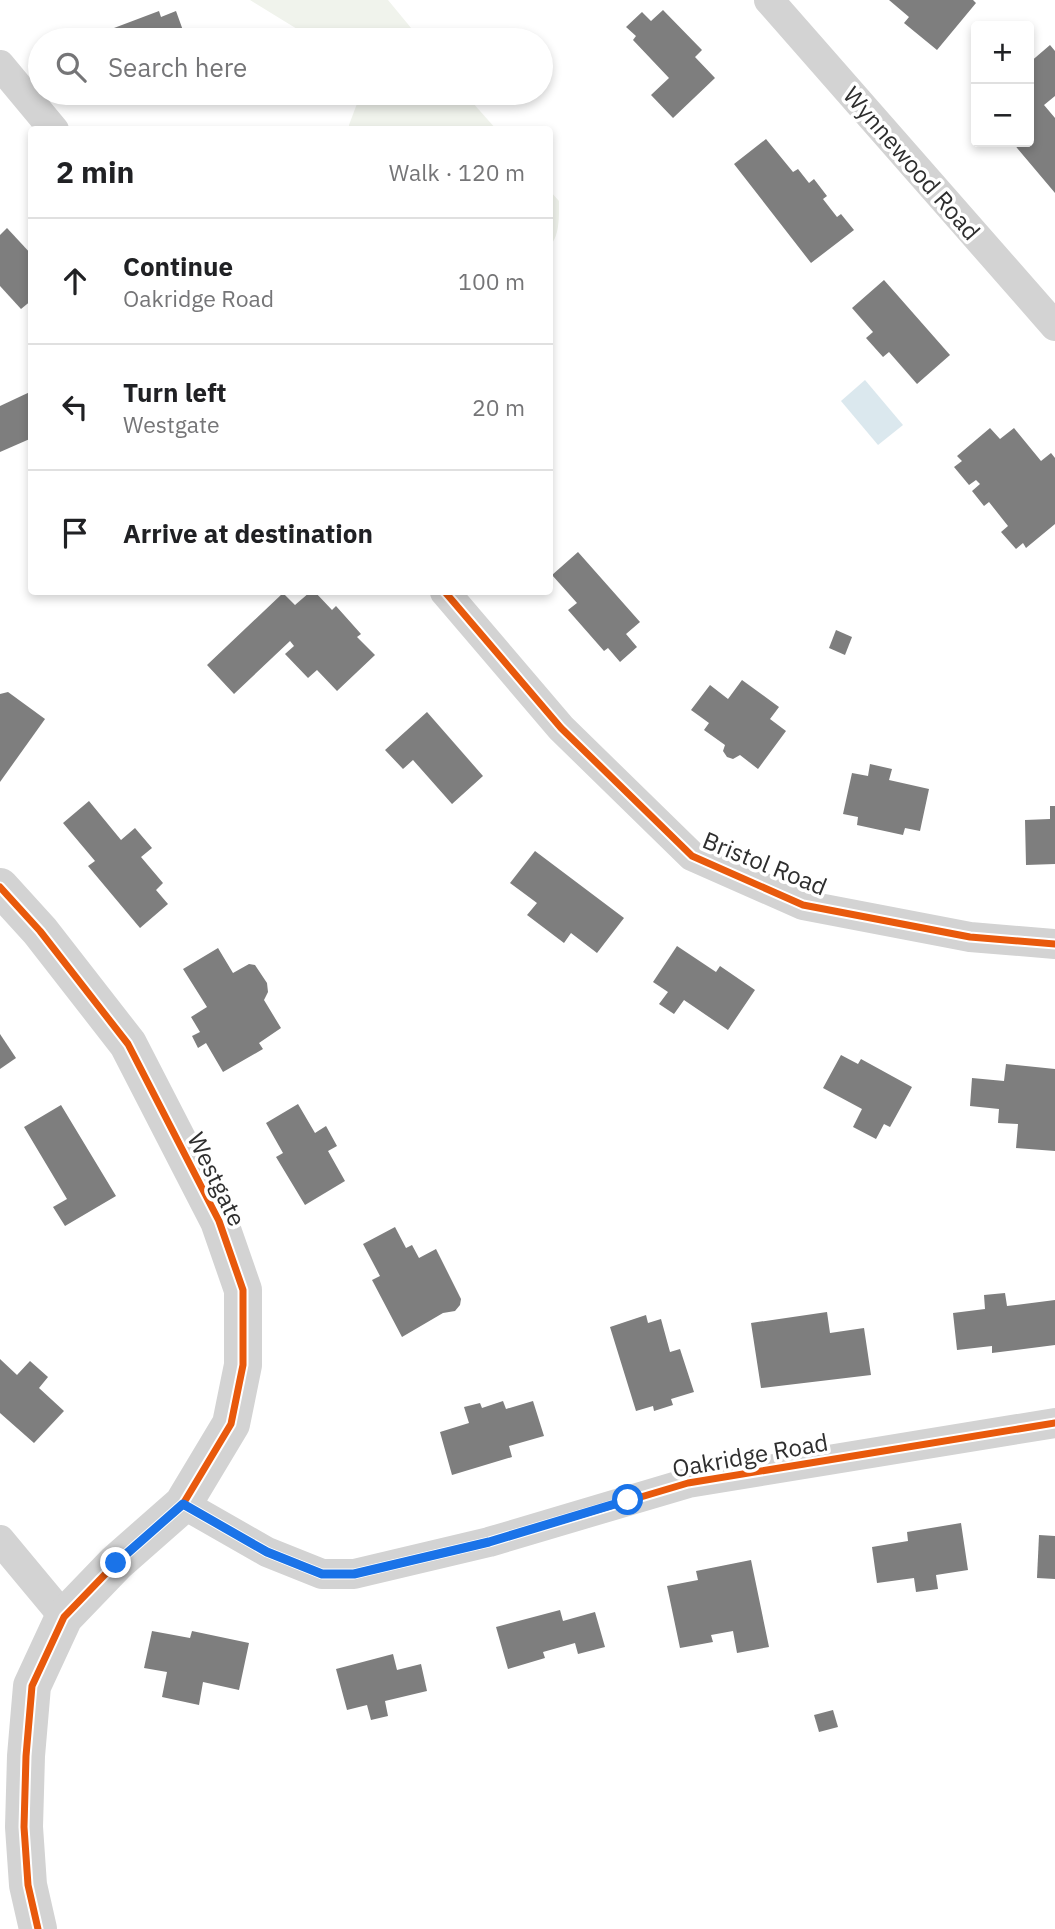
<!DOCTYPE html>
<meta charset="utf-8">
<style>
:root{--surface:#fff;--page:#f6f6f6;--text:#202124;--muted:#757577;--line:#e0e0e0}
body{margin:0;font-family:"IBM Plex Sans",sans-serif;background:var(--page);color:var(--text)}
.controls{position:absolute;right:21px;top:21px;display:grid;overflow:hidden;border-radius:7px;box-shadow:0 4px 10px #0003}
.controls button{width:63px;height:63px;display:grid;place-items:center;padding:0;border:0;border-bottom:2px solid var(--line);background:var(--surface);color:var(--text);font:35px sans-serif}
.stop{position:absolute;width:21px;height:21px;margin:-16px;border:5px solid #1a73e8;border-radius:50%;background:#fff}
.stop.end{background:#1a73e8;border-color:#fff;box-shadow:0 2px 7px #0008}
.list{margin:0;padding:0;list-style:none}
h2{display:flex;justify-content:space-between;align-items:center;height:91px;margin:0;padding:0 28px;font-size:30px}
h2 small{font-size:23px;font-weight:400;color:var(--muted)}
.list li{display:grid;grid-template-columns:46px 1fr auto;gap:21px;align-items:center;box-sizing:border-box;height:126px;padding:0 28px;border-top:2px solid var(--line)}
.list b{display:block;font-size:26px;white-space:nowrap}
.list p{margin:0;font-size:23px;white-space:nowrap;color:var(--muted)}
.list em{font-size:23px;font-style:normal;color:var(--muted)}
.icon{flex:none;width:38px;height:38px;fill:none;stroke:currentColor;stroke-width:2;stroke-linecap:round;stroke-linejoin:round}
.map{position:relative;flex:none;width:1055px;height:1929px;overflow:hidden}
.search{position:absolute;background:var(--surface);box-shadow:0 4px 10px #0003;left:28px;top:28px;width:525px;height:77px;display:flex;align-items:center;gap:18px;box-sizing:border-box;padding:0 24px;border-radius:38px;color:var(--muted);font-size:26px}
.panel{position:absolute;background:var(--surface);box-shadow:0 4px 10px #0003;left:28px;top:126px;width:525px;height:469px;border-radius:7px}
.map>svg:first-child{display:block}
</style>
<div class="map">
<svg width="1055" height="1929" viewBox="0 0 1055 1929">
<rect width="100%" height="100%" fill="#fff"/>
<g fill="#f0f3ec">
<path d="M250,0H388L421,40H315Z"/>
<path d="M361,93H464L496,129H349V125Z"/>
<path d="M550,191L559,201C559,216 560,235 550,246Z"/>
</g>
<path fill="#dbe8ee" d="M865,380L903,425L878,445L841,401Z"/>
<g fill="#7e7e7e">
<path d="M889,0H973L976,3L937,50L904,23L909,17Z"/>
<path d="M663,10L702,50L695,57L715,78L673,118L651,95L669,78L633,40L636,36L626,27L642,12L651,21Z"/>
<path d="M159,11L161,17L176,11L185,36L174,40H118L114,28Z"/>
<path d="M1050,45L1055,51V96L1044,105L1055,118V193L1012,142H1029V63Z"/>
<path d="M766,139L793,172L798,169L809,183L814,179L827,196L823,199L837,217L841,214L854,230L811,263L734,164Z"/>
<path d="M7,228L32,255V300L21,309L0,286V235Z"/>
<path d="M884,280L950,355L917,384L889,352L883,357L866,338L873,332L852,308Z"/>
<path d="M32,391V438L0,452V406Z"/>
<path d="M990,428L1000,439L1014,428L1041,461L1051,453L1055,458V524L1026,548L1023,543L1016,549L1001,532L1008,526L989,502L984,506L972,491L980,484L976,480L969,485L954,467L962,461L957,456Z"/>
<path d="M578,552L640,622L626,634L637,647L620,662L608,648L604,651L568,610L577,603L552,575Z"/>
<path d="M310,592H315L332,610L336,606L361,634L357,637L375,655L337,691L317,670L308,678L285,654L294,646L290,641L234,694L207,665L283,593L295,605Z"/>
<path d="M836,630L852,637L845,655L829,648Z"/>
<path d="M742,680L779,707L770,719L786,731L758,769L740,755L733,759L727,757L723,751L725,745L704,730L709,723L691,710L710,685L728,699Z"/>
<path d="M8,692L45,719L0,782V694Z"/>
<path d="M427,712L483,776L452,804L413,760L403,769L385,750Z"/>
<path d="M870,764L892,769L889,780L929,789L920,831L905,828L903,835L857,825L858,817L843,814L852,773L868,776Z"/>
<path d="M89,801L121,840L135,828L152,848L141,857L163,883L156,890L168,904L140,928L88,866L95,861L63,823Z"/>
<path d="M1050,806H1055V864L1026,865L1025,820L1050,819Z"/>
<path d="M535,851L624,918L597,953L571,933L564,943L527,915L537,903L510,883Z"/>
<path d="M677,946L716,972L720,966L755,990L728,1030L684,1000L674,1014L659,1004L668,992L653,982Z"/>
<path d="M218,948L233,973L249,964L255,965L267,983L268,992L264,1000L281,1028L259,1043L263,1049L223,1072L206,1043L198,1048L192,1036L200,1032L191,1017L207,1007L183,969Z"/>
<path d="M0,1034L16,1058L0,1069Z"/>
<path d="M841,1055L858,1064L861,1059L912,1087L890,1127L884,1124L876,1139L853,1127L862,1109L823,1088Z"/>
<path d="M1006,1064L1055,1069V1151L1016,1148L1018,1124L998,1123L999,1109L970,1106L972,1078L1004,1081Z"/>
<path d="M298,1104L315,1133L326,1126L337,1146L328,1151L345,1181L305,1205L276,1157L283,1153L266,1123Z"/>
<path d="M61,1105L116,1196L65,1226L53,1207L67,1199L24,1127Z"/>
<path d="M395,1227L406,1248L412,1245L419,1258L436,1249L461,1299L460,1305L455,1311L443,1313L402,1337L372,1280L380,1276L363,1244Z"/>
<path d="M1005,1293L1007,1306L1055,1300V1345L992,1353V1346L957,1350L953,1313L985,1309L984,1295Z"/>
<path d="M827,1312L830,1333L864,1328L871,1375L761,1388L751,1323Z"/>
<path d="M646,1315L648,1323L661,1319L670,1352L680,1349L694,1392L671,1399L673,1405L654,1411L653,1406L636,1411L610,1327Z"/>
<path d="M0,1359L17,1375L30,1361L48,1377L39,1388L64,1411L34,1443L0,1413Z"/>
<path d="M503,1401L506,1409L533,1401L544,1436L509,1446L512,1457L452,1475L440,1432L469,1423L464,1407L480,1403L482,1408Z"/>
<path d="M961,1523L968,1570L936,1575L938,1589L916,1592L914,1578L877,1583L872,1547L908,1541L907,1532Z"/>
<path d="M1039,1535L1055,1536V1579L1037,1578Z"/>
<path d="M751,1560L769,1647L737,1653L733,1631L711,1635L713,1642L680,1648L667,1586L698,1580L696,1571Z"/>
<path d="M560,1610L563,1621L595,1612L605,1647L578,1654L575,1643L543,1652L545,1658L508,1669L496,1627Z"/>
<path d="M152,1631L190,1638L192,1631L249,1643L239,1690L203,1682L199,1705L162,1697L167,1672L144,1668Z"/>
<path d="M393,1654L397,1670L421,1664L427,1691L385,1701L388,1716L371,1720L367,1705L347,1710L336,1669Z"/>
<path d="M833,1710L838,1727L819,1732L814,1715Z"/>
</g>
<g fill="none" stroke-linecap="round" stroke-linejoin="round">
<g stroke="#d3d3d3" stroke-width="30">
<path d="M769,0L1055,326"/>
<path d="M0,65L54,130"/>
<path d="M445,592L561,728L692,856L803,905L970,937L1055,944"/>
<path d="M183,1504L267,1552L322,1574H354L489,1542L688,1483L1055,1423"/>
<path d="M0,1540L64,1617"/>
</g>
<path stroke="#d3d3d3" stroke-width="38" d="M0,887L40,931L128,1044L219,1221L243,1290V1365L231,1424L183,1504L116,1563L64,1617L32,1686L26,1756L24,1827L28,1885L38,1929"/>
<defs>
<g id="cycleway">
<path d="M445,592L561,728L692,856L803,905L970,937L1055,944"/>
<path d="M0,887L40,931L128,1044L219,1221L243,1290V1365L231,1424L183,1504L116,1563L64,1617L32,1686L26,1756L24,1827L28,1885L38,1929"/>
<path d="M183,1504L267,1552L322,1574H354L489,1542L688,1483L1055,1423"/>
</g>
</defs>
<use href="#cycleway" stroke="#fff" stroke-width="11"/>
<use href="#cycleway" stroke="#e8590c" stroke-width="7"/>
</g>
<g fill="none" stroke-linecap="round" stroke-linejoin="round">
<path stroke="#1a73e8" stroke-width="9" d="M116,1563L183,1504L267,1552L322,1574H354L489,1542L628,1500"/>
</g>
<g text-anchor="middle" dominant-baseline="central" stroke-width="7" stroke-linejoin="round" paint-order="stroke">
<g font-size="24" fill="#2e2e2e" stroke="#fff">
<text transform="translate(912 163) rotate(49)">Wynnewood Road</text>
<text transform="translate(765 863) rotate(22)">Bristol Road</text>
<text transform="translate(217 1179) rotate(64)">Westgate</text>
<text transform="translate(750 1455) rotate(-10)">Oakridge Road</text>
</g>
</g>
</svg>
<div class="controls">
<button>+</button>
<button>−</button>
</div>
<div class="stop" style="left:628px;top:1500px"></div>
<div class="stop end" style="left:116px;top:1563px"></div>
<div class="search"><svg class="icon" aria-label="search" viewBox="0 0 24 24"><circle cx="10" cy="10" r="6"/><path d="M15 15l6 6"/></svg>Search here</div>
<section class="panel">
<h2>2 min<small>Walk · 120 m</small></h2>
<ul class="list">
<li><svg class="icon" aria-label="ahead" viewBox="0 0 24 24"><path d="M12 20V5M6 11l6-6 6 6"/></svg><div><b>Continue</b><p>Oakridge Road</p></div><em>100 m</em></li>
<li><svg class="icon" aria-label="left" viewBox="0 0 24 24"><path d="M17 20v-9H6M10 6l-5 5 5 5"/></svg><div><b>Turn left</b><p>Westgate</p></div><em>20 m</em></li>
<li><svg class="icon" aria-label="arrive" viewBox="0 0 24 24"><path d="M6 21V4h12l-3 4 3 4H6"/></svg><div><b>Arrive at destination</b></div></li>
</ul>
</section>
</div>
